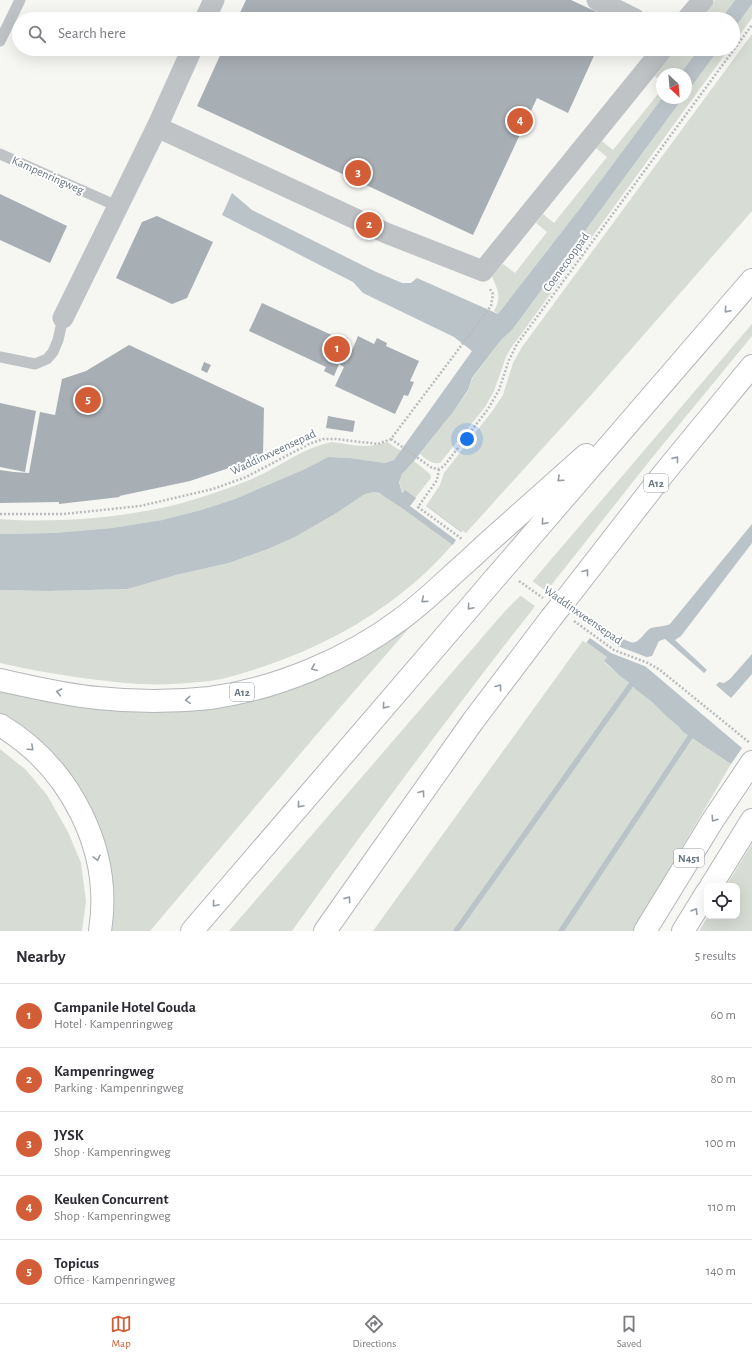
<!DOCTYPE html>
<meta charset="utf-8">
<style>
:root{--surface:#fff;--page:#f2f2f3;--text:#2b2b33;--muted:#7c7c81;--line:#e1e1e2;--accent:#d25d36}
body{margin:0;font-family:"Alegreya Sans",sans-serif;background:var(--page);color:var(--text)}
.controls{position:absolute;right:12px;bottom:12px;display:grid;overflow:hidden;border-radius:8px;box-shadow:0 4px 16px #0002}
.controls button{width:36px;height:36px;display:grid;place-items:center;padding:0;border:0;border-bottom:1px solid var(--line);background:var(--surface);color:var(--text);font:20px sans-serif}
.compass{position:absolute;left:656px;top:68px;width:36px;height:36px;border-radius:50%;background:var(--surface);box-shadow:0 4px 16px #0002;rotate:154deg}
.you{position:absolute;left:467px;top:439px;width:14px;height:14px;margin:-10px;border:3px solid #fff;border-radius:50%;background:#1a73e8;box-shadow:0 0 0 6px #1a73e833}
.badge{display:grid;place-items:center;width:26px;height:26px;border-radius:50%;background:var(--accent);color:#fff;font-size:13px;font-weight:700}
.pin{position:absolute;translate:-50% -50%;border:2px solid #fff;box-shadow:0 1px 4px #0006}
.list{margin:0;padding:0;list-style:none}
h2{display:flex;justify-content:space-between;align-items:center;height:52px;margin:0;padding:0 16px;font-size:17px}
h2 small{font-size:13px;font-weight:400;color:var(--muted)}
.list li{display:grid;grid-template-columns:26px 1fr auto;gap:12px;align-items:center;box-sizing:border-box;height:64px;padding:0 16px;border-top:1px solid var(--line)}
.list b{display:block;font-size:15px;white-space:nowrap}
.list p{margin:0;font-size:13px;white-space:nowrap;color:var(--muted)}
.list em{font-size:13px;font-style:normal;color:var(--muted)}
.icon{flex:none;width:22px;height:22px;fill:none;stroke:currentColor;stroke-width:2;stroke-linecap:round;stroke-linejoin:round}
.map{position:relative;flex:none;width:752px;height:931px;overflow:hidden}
.search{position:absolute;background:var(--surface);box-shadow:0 4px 16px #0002;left:12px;right:12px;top:12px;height:44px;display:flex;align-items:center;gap:10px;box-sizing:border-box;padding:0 14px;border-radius:22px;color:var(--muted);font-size:15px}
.sheet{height:372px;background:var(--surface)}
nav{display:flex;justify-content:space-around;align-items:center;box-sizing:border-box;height:56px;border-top:1px solid var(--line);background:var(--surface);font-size:11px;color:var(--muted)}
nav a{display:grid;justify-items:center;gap:2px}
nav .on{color:var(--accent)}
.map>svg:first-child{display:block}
</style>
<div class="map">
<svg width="752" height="931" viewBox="0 0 752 931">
<rect width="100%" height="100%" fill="#f6f6f3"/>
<g fill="#d7dcd4">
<path d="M715,0H735L721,19H700Z"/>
<path d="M752,4V18L733,44V30Z"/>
<path d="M752,34V211L591,395L465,534L426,506L440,485L444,473L493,410L503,395L513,363L522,347Z"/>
<path d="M676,49H699L680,74H662V82L655,76Z"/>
<path d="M719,49H729L511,348L506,357L494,391L485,407L440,463C431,464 427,460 420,454L453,412L468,391L472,379L501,340L512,330L683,98H686V94Z"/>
<path d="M662,89V98L581,207L498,314L494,311C502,295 498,292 492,276L503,264L515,273L547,232L536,223L543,214L554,223L607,157L596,148L602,141L613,150Z"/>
<path d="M752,324V336L651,459L545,593L531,583Z"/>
<path d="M332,442C351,445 369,449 387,442L401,451L394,460L385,463L350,458L328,457L305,469L235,499L201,510L162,520L112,528L53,533L0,534V519C48,523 104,519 151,510C184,504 216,493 247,481C276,470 301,448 332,442Z"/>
<path d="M414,461L430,474L431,478L415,498L405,491L402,492L399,480L403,472Z"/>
<path d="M374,492C388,493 439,534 453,544C438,561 421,578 403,592C362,625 315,649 265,666C244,673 221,681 198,682C180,684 161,685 143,684C132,684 119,682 107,681C71,677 35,671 0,663V590L49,591L128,589L176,575L229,563L268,549L295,537L335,514L365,494Z"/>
<path d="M522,594L536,605C452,712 371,820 292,931H229L505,611Z"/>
<path d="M424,611L323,727L150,931H103L95,835L0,715V689L216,703Z"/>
<path d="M584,639L607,657L604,662L621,677L631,684L635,689L652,702L666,716L679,727L683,732L731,764L633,931H373Z"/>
<path d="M0,749L26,770L47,795L68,832L81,863L86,901L82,931H0Z"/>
<path d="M752,844V931H699L708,916H737V886H726Z"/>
</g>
<g fill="#bac3c8">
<path d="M735,0H752V4L733,30V19H721Z"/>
<path d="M699,49H719L686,94V74H680Z"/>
<path d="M662,98H683L512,330L501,340L472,378L468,390L453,412L414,461L402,474L399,482L402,493L405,490L616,645L621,639C625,639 627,641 630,642C640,645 644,631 651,628C658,626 664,627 670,624L752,524V543L681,636L675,640L707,670L704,673L665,639L659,641L652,656L647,657L645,666L742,748L731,764L683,732L679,727L666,716L652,702L635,689L631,684L621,677L604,661L607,657L402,508L379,493L374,492L365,494L335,514L295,537L268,549L229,563L176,575L128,589L49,591L0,590V534L53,533L112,528L162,520L201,510L235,499L305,469L328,457L350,458L385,463L394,460L472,351L454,337L363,293L353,282L222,215L232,193L252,210L374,271L402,283H411L417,278L498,314L581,207Z"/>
<path d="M752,654V674L731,698L716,685L719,682L724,683L730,679Z"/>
</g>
<path fill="#f6f6f3" d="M417,497L427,504L426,506L461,532L463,531L546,591L597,629L596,631L615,645L649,658L647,667L611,653L590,638L586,643L452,546L456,540L410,506Z"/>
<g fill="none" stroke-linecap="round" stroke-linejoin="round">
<g stroke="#bac3c8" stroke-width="5.5">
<path d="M456,931L635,679"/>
<path d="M561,931L694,731"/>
</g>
</g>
<g fill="#a8afb4">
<path d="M246,0H571L612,19H237Z"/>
<path d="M223,49H597L568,113L537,98L473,235L197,106Z"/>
<path d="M0,194L67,226L50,263L0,240Z"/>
<path d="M157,216L213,242L187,298L172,304L116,278L142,222Z"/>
<path d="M262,303L349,343L345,351L351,353L358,336L374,344L377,338L387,343L386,346L419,361L410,381L414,382L408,396L404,395L395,414L335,386L344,367L339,364L334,376L324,371L326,367L249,331Z"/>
<path d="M129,345L264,408L263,455L241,464L190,481L162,487L119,496L120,497L59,504V502L0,503V470L14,472L29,473L40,412L55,415L62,379L86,371Z"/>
<path d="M204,362L211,365L207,373L201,370Z"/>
<path d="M0,403L36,411L25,472L0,467Z"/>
<path d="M328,416L355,421L353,432L326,428Z"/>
</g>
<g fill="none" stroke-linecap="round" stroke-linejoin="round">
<defs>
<g id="primary">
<path d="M711,886L752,820"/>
<path d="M645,931L713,820L752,762"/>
<path d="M683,931L707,892"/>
</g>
<g id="highway">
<path d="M484,546L586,455"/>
<path d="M508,563L752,280"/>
<path d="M563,603L664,473L752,366"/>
<path d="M0,680C32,687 65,695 98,698C135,702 173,702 210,698C276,689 348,659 401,619C426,601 447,579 470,559"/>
<path d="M0,725C70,767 113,850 100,931"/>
<path d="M192,931L495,578"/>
<path d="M325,931L473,721L551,618"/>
</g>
</defs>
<use href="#primary" stroke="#b3b7ba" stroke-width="24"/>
<use href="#highway" stroke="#b4b7ba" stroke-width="24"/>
<g stroke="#b9bcbe" stroke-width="2.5" stroke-dasharray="2 2" stroke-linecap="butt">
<path d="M391,439L432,468L439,469L444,466L488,409L499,390L509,360L517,344L752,25"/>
<path d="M439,469L437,480L418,507L462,539"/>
<path d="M0,514H64L140,506L213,489L246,477L309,444L323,439H336L378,444L391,439L491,306L493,294L490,289"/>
<path d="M519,581L543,598"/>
<path d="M574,621L614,650L648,663L660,670L750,743"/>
</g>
<g stroke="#bfc3c6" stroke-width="11">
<path d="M0,41L20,0"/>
<path d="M0,154L117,206"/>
<path d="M0,357L35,364L47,359L53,352L58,340L63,318"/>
</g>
<g stroke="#bfc3c6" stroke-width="21">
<path d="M597,0L635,19"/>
<path d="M205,19L214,0"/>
<path d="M687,19L703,0"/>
<path d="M192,49L157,127L386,233L483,271L663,49"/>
<path d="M63,318L157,127"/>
</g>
<use href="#primary" stroke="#fff" stroke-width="22"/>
<use href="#highway" stroke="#fff" stroke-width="22"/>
<defs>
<g id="highway-bridge">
<path d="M470,559L484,546"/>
<path d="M495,578L508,563"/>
<path d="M551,618L563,603"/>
</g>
</defs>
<use href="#highway-bridge" stroke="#b4b7ba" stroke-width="24" stroke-linecap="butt"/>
<use href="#highway-bridge" stroke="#fff" stroke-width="22"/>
</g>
<defs><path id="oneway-chevron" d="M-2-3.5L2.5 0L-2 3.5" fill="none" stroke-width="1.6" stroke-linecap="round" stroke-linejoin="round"/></defs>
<g stroke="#959ea7">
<use href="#oneway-chevron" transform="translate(727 310) rotate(131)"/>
<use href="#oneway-chevron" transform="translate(676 459) rotate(-51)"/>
<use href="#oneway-chevron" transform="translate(560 479) rotate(138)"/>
<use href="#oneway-chevron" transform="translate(544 522) rotate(131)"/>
<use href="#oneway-chevron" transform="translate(586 572) rotate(-52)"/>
<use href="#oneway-chevron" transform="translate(424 600) rotate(140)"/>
<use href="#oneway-chevron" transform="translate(470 607) rotate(131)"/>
<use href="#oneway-chevron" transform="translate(314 668) rotate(157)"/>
<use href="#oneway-chevron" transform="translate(499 687) rotate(-53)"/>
<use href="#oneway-chevron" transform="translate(59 692) rotate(-169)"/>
<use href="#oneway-chevron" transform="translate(188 700) rotate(176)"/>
<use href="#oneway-chevron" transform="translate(385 706) rotate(131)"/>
<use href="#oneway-chevron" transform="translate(31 748) rotate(42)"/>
<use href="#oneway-chevron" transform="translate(422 793) rotate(-54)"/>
<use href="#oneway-chevron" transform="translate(300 805) rotate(131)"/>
<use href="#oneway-chevron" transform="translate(714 819) rotate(123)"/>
<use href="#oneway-chevron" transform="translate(97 858) rotate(76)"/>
<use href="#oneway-chevron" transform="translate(348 899) rotate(-55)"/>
<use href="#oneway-chevron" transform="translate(215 904) rotate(130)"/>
<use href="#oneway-chevron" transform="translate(695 911) rotate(-59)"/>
</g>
<g text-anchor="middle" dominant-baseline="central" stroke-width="4" stroke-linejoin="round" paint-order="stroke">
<g fill="#fff" stroke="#959ea7" stroke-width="1">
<rect x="644" y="474" width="24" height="18" rx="3"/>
<rect x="230" y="683" width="24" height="18" rx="3"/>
<rect x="674" y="849" width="30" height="18" rx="3"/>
</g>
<g font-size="11" font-weight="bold" fill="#677581">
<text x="656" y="483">A12</text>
<text x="242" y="692">A12</text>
<text x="689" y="858">N451</text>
</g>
<g font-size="12" fill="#677581" stroke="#fff">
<text transform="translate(48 175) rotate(24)">Kampenringweg</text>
<text transform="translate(566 262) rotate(-54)">Coenecooppad</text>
<text transform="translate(273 452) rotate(-25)">Waddinxveensepad</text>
<text transform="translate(583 615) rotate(35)">Waddinxveensepad</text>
</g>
</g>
</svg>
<div class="controls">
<button><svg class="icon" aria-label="locate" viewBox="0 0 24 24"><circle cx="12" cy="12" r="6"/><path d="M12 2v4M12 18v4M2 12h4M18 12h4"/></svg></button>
</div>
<svg class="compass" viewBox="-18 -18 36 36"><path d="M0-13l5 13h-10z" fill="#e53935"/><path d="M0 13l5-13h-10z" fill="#7c7c81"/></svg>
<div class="you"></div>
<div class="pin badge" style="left:337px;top:349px">1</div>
<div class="pin badge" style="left:369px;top:225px">2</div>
<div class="pin badge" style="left:358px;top:173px">3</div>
<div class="pin badge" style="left:520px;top:121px">4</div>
<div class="pin badge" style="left:88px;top:400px">5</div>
<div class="search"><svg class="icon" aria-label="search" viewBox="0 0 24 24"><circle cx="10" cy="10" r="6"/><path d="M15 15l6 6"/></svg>Search here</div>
</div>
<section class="sheet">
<h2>Nearby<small>5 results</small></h2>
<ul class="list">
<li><span class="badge">1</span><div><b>Campanile Hotel Gouda</b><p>Hotel · Kampenringweg</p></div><em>60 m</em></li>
<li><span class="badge">2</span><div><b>Kampenringweg</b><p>Parking · Kampenringweg</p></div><em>80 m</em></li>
<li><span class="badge">3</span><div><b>JYSK</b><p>Shop · Kampenringweg</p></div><em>100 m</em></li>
<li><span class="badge">4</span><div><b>Keuken Concurrent</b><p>Shop · Kampenringweg</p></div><em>110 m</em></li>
<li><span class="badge">5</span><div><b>Topicus</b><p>Office · Kampenringweg</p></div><em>140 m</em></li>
</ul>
</section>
<nav>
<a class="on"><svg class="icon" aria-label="map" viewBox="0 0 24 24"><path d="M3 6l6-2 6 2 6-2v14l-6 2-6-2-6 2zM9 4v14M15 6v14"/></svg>Map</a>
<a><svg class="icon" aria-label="directions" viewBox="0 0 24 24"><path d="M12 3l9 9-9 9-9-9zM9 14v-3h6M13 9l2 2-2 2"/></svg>Directions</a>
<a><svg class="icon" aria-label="saved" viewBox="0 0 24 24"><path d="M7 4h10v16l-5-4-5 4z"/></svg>Saved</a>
</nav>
